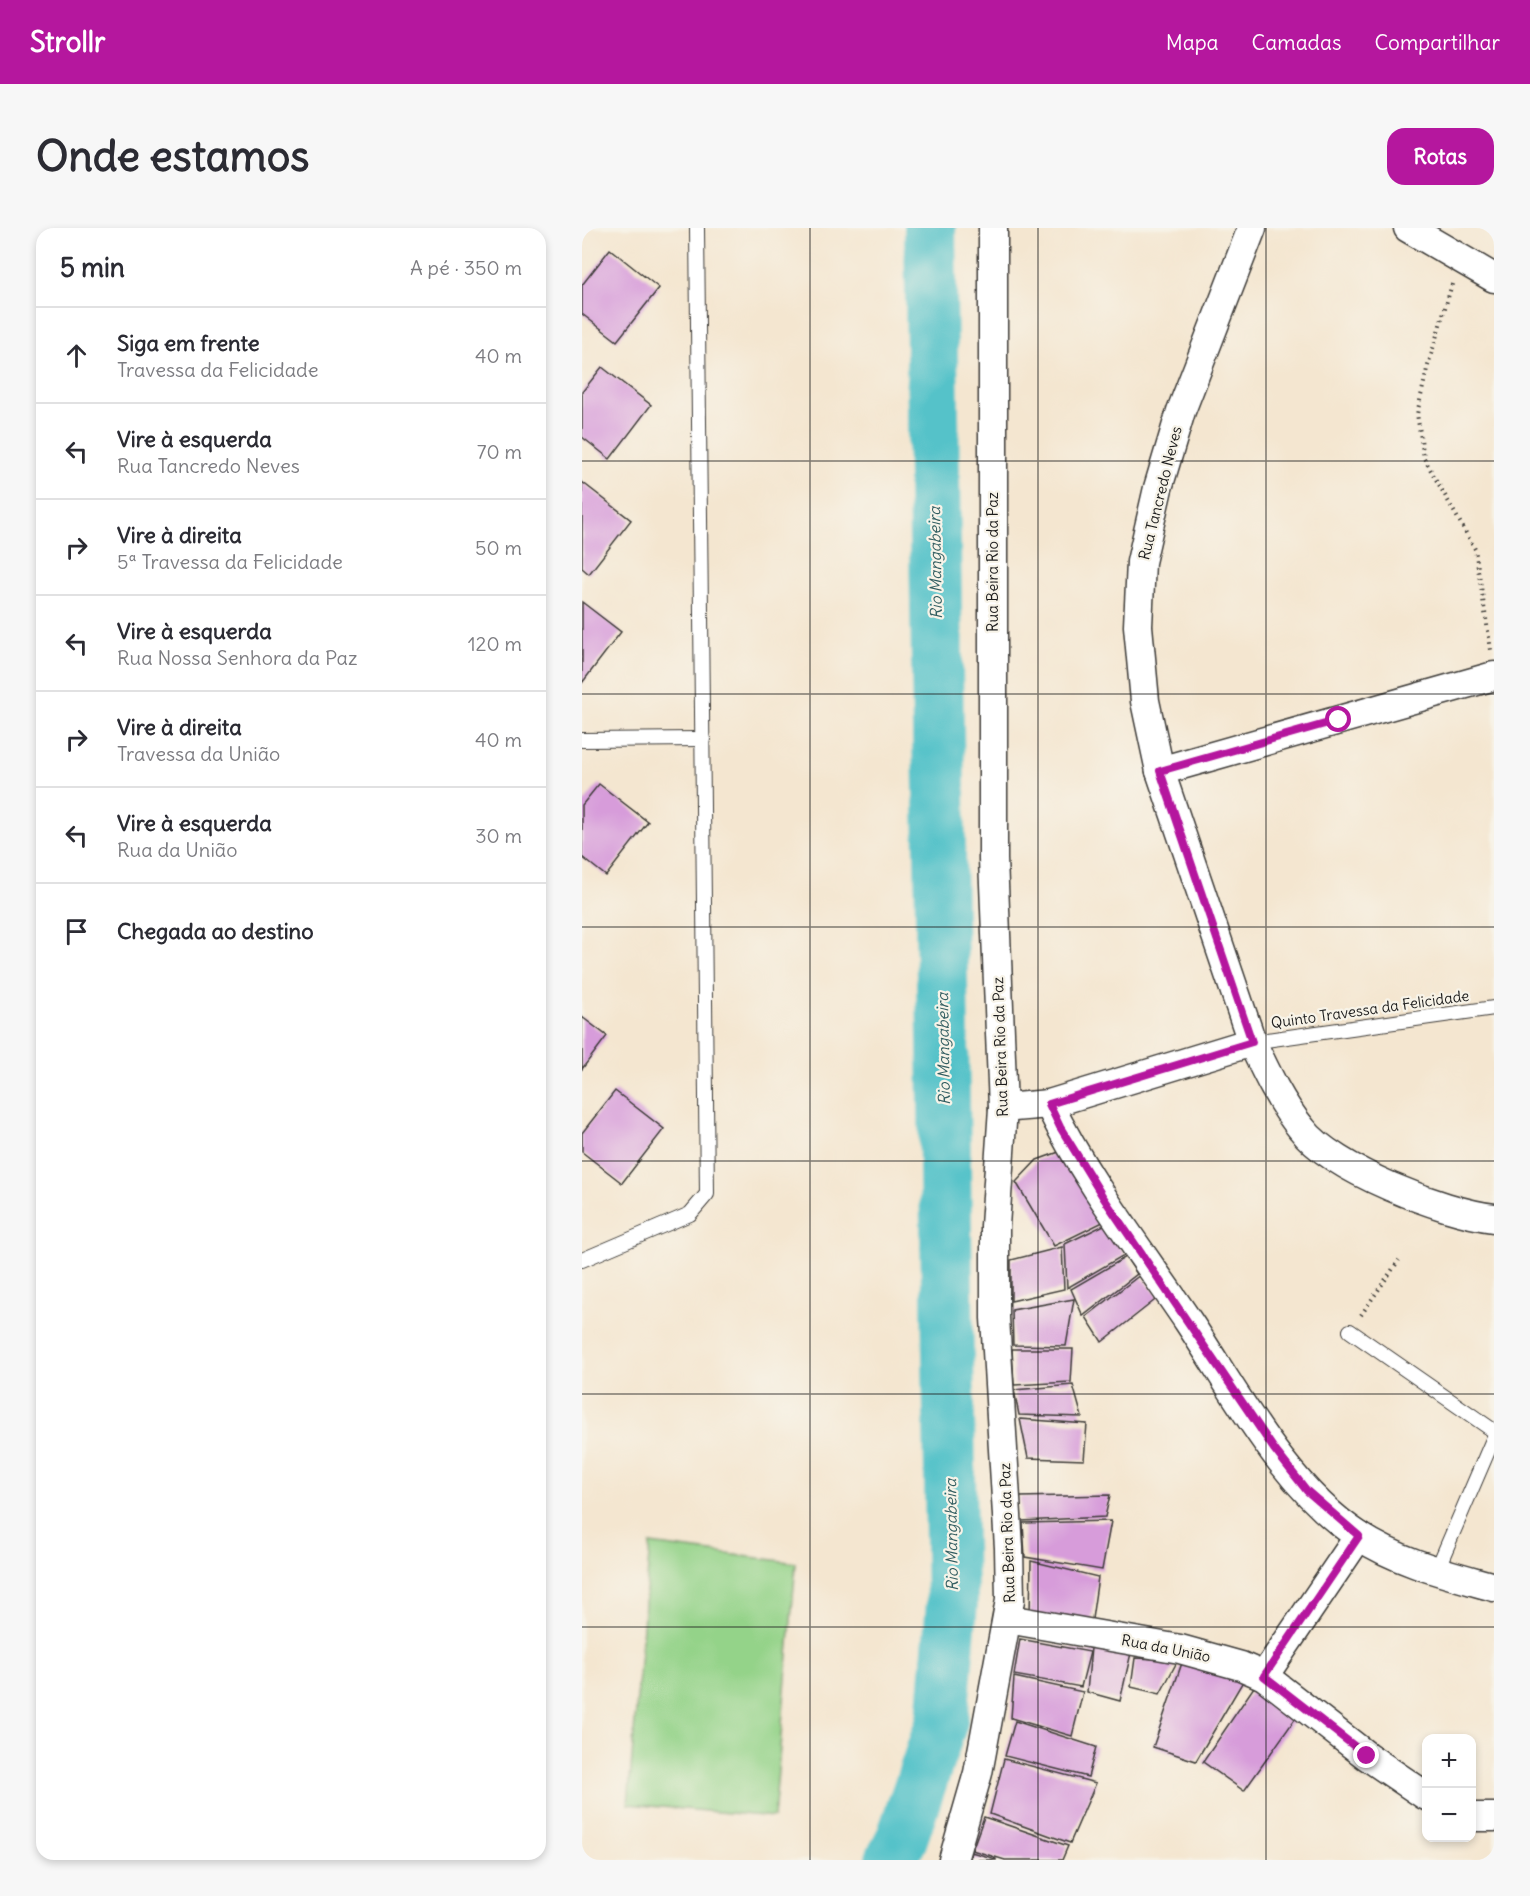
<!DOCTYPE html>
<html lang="pt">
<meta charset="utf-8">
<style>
:root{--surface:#fff;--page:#f7f7f7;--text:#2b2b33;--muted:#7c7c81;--line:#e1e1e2;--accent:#b5179e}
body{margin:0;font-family:Delius,sans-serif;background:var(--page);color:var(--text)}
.controls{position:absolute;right:18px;bottom:18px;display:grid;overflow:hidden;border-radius:12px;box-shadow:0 3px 9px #0003}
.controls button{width:54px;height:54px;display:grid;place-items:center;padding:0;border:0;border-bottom:2px solid var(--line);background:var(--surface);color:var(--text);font:30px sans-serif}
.stop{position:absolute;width:18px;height:18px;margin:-14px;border:4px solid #b5179e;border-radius:50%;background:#fff}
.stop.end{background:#b5179e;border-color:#fff;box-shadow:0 2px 6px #0008}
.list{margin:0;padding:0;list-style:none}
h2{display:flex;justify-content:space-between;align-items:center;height:78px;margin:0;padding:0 24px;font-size:26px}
h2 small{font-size:20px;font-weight:400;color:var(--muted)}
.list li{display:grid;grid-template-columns:39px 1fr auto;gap:18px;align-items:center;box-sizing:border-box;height:96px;padding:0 24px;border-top:2px solid var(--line)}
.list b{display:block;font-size:22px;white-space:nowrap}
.list p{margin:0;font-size:20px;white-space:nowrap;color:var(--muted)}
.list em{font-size:20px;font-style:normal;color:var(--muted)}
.icon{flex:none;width:33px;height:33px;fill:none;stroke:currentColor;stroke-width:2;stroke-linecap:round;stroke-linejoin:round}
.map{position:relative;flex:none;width:912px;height:1632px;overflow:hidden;border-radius:18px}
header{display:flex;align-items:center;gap:36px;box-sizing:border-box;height:84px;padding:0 30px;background:var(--accent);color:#fff}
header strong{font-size:28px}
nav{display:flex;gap:33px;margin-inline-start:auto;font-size:21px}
.intro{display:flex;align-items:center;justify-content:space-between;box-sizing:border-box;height:144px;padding:0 36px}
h1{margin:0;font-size:42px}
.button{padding:15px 27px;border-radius:18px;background:var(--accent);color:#fff;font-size:21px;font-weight:700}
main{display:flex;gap:36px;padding:0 36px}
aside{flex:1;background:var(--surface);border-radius:18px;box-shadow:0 3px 9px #0003}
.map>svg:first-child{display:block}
</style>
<header>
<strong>Strollr</strong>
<nav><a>Mapa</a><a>Camadas</a><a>Compartilhar</a></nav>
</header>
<div class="intro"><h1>Onde estamos</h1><a class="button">Rotas</a></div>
<main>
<aside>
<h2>5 min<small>A pé · 350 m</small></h2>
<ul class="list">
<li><svg class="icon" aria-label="ahead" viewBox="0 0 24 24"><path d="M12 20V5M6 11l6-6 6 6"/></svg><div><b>Siga em frente</b><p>Travessa da Felicidade</p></div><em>40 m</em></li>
<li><svg class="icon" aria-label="left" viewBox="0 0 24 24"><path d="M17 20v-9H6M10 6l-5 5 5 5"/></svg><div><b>Vire à esquerda</b><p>Rua Tancredo Neves</p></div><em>70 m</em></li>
<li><svg class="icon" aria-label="right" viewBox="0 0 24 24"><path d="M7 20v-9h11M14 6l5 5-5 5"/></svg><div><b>Vire à direita</b><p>5ª Travessa da Felicidade</p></div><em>50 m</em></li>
<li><svg class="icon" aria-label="left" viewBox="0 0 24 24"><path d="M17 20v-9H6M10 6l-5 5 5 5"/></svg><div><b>Vire à esquerda</b><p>Rua Nossa Senhora da Paz</p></div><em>120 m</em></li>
<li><svg class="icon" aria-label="right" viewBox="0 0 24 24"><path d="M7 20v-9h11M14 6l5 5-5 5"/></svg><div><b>Vire à direita</b><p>Travessa da União</p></div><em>40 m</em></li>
<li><svg class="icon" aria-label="left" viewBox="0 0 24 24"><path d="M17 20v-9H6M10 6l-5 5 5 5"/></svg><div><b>Vire à esquerda</b><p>Rua da União</p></div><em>30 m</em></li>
<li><svg class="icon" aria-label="arrive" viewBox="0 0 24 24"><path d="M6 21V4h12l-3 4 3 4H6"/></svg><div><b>Chegada ao destino</b></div></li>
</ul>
</aside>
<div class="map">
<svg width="912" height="1632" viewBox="0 0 912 1632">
<rect width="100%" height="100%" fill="#f7f3e8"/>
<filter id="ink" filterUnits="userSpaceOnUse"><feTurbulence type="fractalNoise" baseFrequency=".0167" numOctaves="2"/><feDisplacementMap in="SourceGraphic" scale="12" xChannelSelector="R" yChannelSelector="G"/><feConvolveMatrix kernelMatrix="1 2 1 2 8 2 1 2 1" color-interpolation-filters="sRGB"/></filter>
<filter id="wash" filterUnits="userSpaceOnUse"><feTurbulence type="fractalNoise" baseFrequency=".008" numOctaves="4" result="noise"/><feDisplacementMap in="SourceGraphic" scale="24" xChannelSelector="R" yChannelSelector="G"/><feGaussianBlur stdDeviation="1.35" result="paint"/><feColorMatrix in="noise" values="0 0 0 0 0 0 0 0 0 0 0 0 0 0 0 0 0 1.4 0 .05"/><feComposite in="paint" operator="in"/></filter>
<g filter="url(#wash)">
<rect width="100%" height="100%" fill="#f4e6d0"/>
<path fill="#94d389" stroke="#587852" stroke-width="1.5" d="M68,1316L214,1335L192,1589L46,1576Z"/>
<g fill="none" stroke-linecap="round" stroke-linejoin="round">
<path stroke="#54c2c9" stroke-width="52" d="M309,1632L320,1610L360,1493L370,1375L348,0"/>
</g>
<g id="blocks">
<g fill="#d79cda">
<path d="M28,21L77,60L35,113L0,86V57Z"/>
<path d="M20,139L69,177L28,231L0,209V164Z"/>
<path d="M0,254L49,292L7,346L0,340Z"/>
<path d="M0,374L39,404L0,455Z"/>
<path d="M17,556L66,594L24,648L0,629V577Z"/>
<path d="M0,789L25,808L0,841Z"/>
<path d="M33,863L82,901L40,955L0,924V905Z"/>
<path d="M477,924L523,993L472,1018L434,954L455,932Z"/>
<path d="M526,995L542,1027L485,1060L483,1016Z"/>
<path d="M480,1019L482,1061L429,1073V1032Z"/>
<path d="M544,1029L555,1046L501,1088L489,1061Z"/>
<path d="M558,1047L577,1069L520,1114L504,1089Z"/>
<path d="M492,1071L484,1118L431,1117L430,1082Z"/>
<path d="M430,1121H491L489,1154L432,1157Z"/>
<path d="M491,1157L500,1189L437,1187L432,1162Z"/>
<path d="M438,1191L505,1196L502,1232L446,1230Z"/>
<path d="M528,1267L523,1289L439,1293L438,1269Z"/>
<path d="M529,1293L520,1342L443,1329L441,1295Z"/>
<path d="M449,1333L516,1349L509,1398L448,1388Z"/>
<path d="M438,1411L508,1424L499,1459L432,1447Z"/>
<path d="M509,1420L549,1425L538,1473L505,1464Z"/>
<path d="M553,1430L596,1432L578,1466L549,1459Z"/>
<path d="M601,1432L663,1450L614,1533L571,1519Z"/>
<path d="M432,1449L501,1464L490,1508L429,1490Z"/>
<path d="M676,1453L718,1484L662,1563L621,1534Z"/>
<path d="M433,1493L514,1519L506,1549L423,1528Z"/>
<path d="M422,1531L514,1555L488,1615L408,1586Z"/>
<path d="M402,1589L486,1618L480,1632H423L390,1622Z"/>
<path d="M389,1624L414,1631V1632H388Z"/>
</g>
</g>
</g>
<g filter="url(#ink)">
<use href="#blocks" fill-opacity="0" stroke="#3c3a37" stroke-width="1.5"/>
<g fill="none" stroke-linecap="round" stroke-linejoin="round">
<defs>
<g id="service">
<path d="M0,512L121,511"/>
<path d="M670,814L912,780"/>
<path d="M0,1032L108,986L125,966L115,0"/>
<path d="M768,1103L912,1203"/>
<path d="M854,1344L912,1209"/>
</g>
<g id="minor">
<path d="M670,0L599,183L576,260L559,334L556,398L563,473L578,543L670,814C684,844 699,876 720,901C751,942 861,984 912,990"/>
<path d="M826,0L912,50"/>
<path d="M578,543L912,448"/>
<path d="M467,876C504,953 558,1022 606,1093C654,1165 703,1260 777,1308C818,1335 866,1346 912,1359"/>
<path d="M421,880L467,876L670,814"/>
<path d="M426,1391L598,1421L659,1438L682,1448L785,1528L844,1568"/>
<path d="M682,1448L777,1308"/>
<path d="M890,1589H912"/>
<path d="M371,1632L396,1545L428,1372L427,1320L413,1090V998L421,880L411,631V0"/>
</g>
</defs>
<use href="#service" stroke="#3c3a37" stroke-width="16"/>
<use href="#minor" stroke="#3c3a37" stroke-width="31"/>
<g stroke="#3c3a37" stroke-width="4" stroke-dasharray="1.5 4.5" stroke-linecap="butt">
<path d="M870,56L845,141L835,186L842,230L893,321L909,422"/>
<path d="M779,1087L817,1032"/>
</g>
<use href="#service" stroke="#fff" stroke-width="14"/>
<use href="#minor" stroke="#fff" stroke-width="28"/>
</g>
</g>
<g fill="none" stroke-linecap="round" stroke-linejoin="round" filter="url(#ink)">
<path stroke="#b5179e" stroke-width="8" d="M757,492L578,543L670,814L467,876L478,899L521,969L692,1221L725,1263L777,1308L682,1448L785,1528"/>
</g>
<path fill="none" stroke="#1c1c1c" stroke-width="1.5" stroke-opacity="0.55" d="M228,0V1632M456,0V1632M684,0V1632M0,233H912M0,466H912M0,699H912M0,933H912M0,1166H912M0,1399H912"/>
<g text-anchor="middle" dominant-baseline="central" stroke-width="4.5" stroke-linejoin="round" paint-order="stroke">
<g font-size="15" fill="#1c1c1c" stroke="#f7f3e8">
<text transform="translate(578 265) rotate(-76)">Rua Tancredo Neves</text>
<text transform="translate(410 334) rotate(-90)">Rua Beira Rio da Paz</text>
<text transform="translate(788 781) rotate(-8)">Quinto Travessa da Felicidade</text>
<text transform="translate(418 819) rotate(-92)">Rua Beira Rio da Paz</text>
<text transform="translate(425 1305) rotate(-92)">Rua Beira Rio da Paz</text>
<text transform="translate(584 1420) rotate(11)">Rua da União</text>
</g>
<g font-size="16" font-style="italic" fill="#325e61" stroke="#f7f3e8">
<text transform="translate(353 335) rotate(-91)">Rio Mangabeira</text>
<text transform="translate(361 821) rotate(-91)">Rio Mangabeira</text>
<text transform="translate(369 1307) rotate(-91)">Rio Mangabeira</text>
</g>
</g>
</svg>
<div class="controls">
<button>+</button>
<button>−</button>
</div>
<div class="stop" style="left:757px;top:492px"></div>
<div class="stop end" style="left:785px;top:1528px"></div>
</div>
</main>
